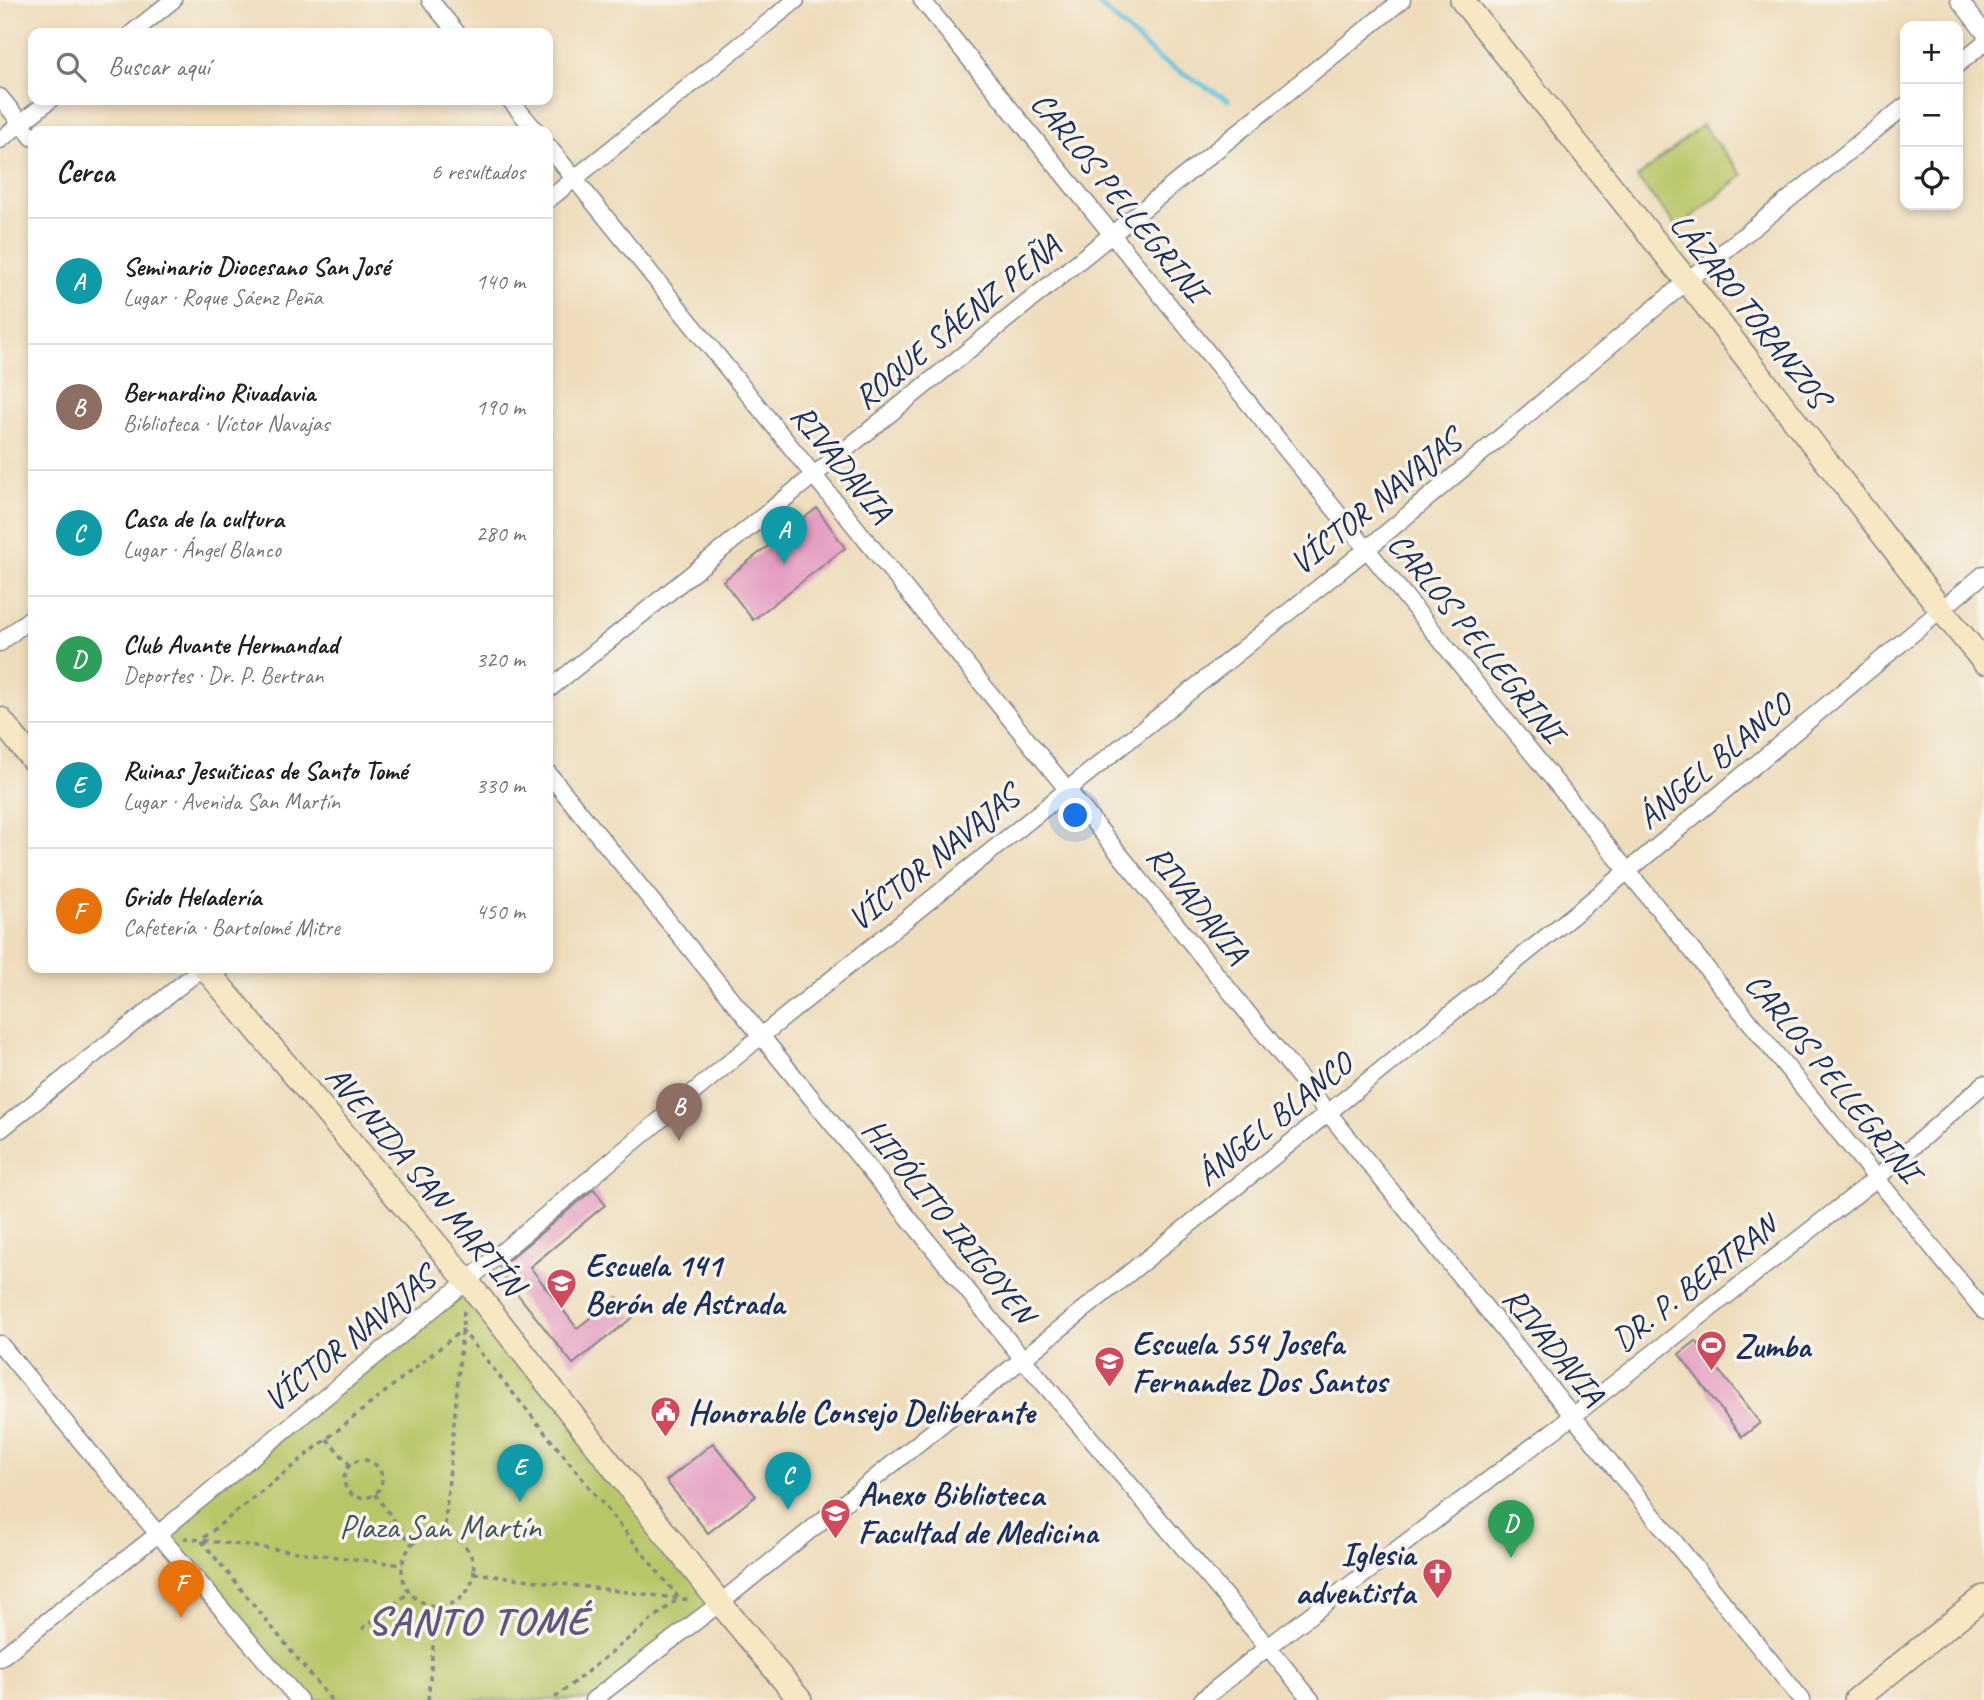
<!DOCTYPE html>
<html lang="es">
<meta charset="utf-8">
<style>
:root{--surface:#fff;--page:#f2f2f2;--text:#202124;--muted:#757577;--line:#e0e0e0;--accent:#7c3aed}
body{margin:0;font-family:Caveat,sans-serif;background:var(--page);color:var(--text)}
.controls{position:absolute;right:21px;top:21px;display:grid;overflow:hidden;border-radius:14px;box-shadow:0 4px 10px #0003}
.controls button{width:63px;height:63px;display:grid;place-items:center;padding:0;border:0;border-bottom:2px solid var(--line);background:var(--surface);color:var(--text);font:35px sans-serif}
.you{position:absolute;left:1076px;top:816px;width:24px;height:24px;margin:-18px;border:5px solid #fff;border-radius:50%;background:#1a73e8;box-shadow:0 0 0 10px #1a73e833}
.badge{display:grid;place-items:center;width:46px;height:46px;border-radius:50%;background:var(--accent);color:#fff;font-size:23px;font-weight:700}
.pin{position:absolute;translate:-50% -58px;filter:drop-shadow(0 2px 4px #0008)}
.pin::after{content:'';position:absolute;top:37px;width:24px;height:21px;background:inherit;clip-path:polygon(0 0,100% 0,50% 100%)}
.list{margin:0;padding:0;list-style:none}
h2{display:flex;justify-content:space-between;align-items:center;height:91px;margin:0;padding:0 28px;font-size:30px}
h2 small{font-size:23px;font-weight:400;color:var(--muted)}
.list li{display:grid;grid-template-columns:46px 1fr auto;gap:21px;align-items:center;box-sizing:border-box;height:126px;padding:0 28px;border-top:2px solid var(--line)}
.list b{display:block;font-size:26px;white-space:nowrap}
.list p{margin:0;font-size:23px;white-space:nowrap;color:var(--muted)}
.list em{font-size:23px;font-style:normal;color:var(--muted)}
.icon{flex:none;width:38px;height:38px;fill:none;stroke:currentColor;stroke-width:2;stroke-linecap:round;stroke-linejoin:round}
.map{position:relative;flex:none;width:1984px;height:1700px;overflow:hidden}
.search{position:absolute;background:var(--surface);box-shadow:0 4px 10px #0003;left:28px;top:28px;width:525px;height:77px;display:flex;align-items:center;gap:18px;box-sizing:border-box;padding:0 24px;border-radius:14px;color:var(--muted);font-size:26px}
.panel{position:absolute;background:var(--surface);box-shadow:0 4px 10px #0003;left:28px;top:126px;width:525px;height:847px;border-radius:14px}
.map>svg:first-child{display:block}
</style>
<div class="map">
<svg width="1984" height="1700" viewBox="0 0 1984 1700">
<rect width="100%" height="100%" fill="#f7f3e8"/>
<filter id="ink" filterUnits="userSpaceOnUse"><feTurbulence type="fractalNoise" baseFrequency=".0143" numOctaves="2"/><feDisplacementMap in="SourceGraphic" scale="14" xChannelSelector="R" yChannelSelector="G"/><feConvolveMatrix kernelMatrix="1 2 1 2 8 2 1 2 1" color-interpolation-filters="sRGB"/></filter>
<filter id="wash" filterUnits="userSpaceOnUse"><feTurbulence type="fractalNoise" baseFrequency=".00686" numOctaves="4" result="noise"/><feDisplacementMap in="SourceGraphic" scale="28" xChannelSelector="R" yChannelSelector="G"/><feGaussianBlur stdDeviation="1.57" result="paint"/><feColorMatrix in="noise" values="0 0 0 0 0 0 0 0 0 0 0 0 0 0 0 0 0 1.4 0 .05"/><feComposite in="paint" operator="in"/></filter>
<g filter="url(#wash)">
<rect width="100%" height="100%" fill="#eedcba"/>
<g fill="#b9c668" stroke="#6a7a63" stroke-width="2">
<path d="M1702,125L1743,175L1678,228L1637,178Z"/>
<path d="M467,1281L720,1603L593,1700H299L158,1534Z"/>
</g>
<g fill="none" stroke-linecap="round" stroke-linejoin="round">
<path stroke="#5fc3dd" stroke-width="5" d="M1094,0L1159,59L1228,100"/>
</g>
<g id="blocks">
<g fill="#e59fc2">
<path d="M817,508L845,548L753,620L723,581Z"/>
<path d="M594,1189L605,1205L530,1267L577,1328L617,1297L633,1317L573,1364L500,1272L501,1266Z"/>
<path d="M1696,1341L1760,1423L1742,1437L1679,1354Z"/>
<path d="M713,1443L756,1496L708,1533L666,1481Z"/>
</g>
</g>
</g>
<g filter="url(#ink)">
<use href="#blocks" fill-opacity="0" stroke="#84868c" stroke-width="2"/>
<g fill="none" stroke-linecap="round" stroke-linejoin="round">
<defs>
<g id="street">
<path d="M430,0L457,33"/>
<path d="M922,0L1984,1311"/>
<path d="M1959,0L1984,32"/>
<path d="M132,33L173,0"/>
<path d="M1958,64L1984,43"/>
<path d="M0,97L33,138"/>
<path d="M510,100L536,131"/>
<path d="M0,140L50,100"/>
<path d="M548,146L1802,1700"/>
<path d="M548,200L796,0"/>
<path d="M0,643L33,616"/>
<path d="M548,690L1402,0"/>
<path d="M548,773L1023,1359L1268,1647L1311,1700"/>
<path d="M0,1130L202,968"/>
<path d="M0,1344L158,1534L299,1700"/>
<path d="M0,1658L158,1534L467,1281L761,1036L1367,549L1687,281L1905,106"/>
<path d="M593,1700L720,1603L1628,871L1984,574"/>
<path d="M1202,1700L1268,1647L1573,1416L1877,1178L1984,1084"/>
</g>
<g id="secondary">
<path d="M1462,0L1687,281L1942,611L1984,662"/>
<path d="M0,719L33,760"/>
<path d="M205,968L467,1281L720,1603L800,1700"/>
<path d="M1856,1700L1984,1597"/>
</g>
</defs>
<use href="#street" stroke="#84868c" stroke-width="19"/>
<use href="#secondary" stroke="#84868c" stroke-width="26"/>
<g stroke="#84868c" stroke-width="3.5" stroke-dasharray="5 5" stroke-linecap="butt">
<path d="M327,1439L350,1465"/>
<circle cx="363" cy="1479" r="19"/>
<path d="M375,1494L412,1545"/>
<circle cx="438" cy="1570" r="36"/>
<path d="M444,1535L464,1310"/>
<path d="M184,1538L403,1565"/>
<path d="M474,1573L691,1600"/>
<path d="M362,1629L410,1592"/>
<path d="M331,1700L201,1540L462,1330L679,1598L552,1700"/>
<path d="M428,1700L437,1605"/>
</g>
<use href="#street" stroke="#fff" stroke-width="16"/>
<use href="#secondary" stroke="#f7e8c3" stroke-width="23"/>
</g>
</g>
<defs>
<symbol id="school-pin" viewBox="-11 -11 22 30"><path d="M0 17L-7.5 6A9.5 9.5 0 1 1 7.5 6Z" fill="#d1495b" stroke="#f7f3e8"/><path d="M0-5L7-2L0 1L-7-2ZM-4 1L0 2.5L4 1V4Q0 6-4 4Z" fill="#fff"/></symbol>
<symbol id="stadium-pin" viewBox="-11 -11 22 30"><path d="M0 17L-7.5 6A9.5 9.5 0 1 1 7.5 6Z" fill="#d1495b" stroke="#f7f3e8"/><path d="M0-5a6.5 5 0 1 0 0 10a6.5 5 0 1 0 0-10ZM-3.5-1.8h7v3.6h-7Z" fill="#fff"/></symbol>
<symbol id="civic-pin" viewBox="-11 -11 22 30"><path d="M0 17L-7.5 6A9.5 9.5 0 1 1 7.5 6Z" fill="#d1495b" stroke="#f7f3e8"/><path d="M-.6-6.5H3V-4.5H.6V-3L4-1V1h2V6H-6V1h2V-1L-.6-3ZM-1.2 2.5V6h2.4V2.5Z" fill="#fff"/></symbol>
<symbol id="university-pin" viewBox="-11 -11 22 30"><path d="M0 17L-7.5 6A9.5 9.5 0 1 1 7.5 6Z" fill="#d1495b" stroke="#f7f3e8"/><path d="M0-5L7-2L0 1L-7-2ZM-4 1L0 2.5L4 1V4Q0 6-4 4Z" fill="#fff"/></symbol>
<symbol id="church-pin" viewBox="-11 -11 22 30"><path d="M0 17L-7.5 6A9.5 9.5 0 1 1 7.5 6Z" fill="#d1495b" stroke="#f7f3e8"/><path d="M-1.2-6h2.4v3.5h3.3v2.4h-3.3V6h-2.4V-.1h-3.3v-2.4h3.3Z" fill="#fff"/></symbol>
</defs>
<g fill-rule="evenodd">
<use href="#school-pin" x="544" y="1266" width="35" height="47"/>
<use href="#stadium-pin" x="1694" y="1328" width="35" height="47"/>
<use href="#school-pin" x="1092" y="1344" width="35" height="47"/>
<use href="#civic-pin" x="648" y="1394" width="35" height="47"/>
<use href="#university-pin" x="818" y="1496" width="35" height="47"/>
<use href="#church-pin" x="1420" y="1556" width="35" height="47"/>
</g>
<g text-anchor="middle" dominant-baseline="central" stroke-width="7" stroke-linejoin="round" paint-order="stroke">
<g font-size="33" fill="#1b2f5e" stroke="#f7f3e8">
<text transform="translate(1119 196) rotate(51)">CARLOS PELLEGRINI</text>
<text transform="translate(1750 310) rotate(52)">LÁZARO TORANZOS</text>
<text transform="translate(957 322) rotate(-39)">ROQUE SÁENZ PEÑA</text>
<text transform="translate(842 463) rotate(51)">RIVADAVIA</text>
<text transform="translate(1375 502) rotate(-39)">VÍCTOR NAVAJAS</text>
<text transform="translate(1476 637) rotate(51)">CARLOS PELLEGRINI</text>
<text transform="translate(1714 761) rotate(-40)">ÁNGEL BLANCO</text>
<text transform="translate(933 858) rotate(-39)">VÍCTOR NAVAJAS</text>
<text transform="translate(1198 904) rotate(51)">RIVADAVIA</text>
<text transform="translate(1833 1077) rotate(51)">CARLOS PELLEGRINI</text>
<text transform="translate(1274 1119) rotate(-39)">ÁNGEL BLANCO</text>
<text transform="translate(425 1180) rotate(50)">AVENIDA SAN MARTÍN</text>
<text transform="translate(949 1221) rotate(51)">HIPÓLITO IRIGOYEN</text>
<text transform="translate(1694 1283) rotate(-38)">DR. P. BERTRAN</text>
<text transform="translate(349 1339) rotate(-39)">VÍCTOR NAVAJAS</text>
<text transform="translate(1554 1346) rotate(51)">RIVADAVIA</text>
</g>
<g font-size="33" font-weight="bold" fill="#1b2f5e" stroke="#f7f3e8" text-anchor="start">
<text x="585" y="1265">Escuela 141<tspan x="585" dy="38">Berón de Astrada</tspan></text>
<text x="1132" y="1343">Escuela 554 Josefa<tspan x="1132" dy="38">Fernandez Dos Santos</tspan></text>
<text x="1735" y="1346">Zumba</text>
<text x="688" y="1412">Honorable Consejo Deliberante</text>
<text x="858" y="1494">Anexo Biblioteca<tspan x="858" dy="38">Facultad de Medicina</tspan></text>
<text x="1415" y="1554" text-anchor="end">Iglesia<tspan x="1415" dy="38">adventista</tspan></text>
</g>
<g font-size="33" fill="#425560" stroke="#f7f3e8">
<text x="440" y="1527">Plaza San Martín</text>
</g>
<g font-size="40" font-weight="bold" letter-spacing="2" fill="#625681" stroke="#f7f3e8">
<text x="479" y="1621">SANTO TOMÉ</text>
</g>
</g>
</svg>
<div class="controls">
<button>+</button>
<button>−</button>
<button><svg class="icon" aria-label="locate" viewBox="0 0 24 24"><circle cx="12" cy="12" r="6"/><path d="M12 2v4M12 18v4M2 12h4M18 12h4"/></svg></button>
</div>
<div class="you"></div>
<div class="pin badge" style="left:784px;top:564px;background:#0f9aa8">A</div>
<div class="pin badge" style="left:679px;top:1141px;background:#8d6e63">B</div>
<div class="pin badge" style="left:788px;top:1510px;background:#0f9aa8">C</div>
<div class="pin badge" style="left:1511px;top:1558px;background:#2e9e5b">D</div>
<div class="pin badge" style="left:520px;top:1502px;background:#0f9aa8">E</div>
<div class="pin badge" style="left:181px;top:1618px;background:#e8710a">F</div>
<div class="search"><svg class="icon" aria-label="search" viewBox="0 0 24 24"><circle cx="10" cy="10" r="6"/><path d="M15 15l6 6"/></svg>Buscar aquí</div>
<section class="panel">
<h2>Cerca<small>6 resultados</small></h2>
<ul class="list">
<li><span class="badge" style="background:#0f9aa8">A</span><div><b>Seminario Diocesano San José</b><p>Lugar · Roque Sáenz Peña</p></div><em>140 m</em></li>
<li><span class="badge" style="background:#8d6e63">B</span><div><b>Bernardino Rivadavia</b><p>Biblioteca · Víctor Navajas</p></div><em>190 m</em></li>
<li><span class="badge" style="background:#0f9aa8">C</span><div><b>Casa de la cultura</b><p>Lugar · Ángel Blanco</p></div><em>280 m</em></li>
<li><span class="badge" style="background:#2e9e5b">D</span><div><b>Club Avante Hermandad</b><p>Deportes · Dr. P. Bertran</p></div><em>320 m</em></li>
<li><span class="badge" style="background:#0f9aa8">E</span><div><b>Ruinas Jesuíticas de Santo Tomé</b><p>Lugar · Avenida San Martín</p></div><em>330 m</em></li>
<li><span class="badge" style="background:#e8710a">F</span><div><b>Grido Heladería</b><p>Cafetería · Bartolomé Mitre</p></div><em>450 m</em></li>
</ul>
</section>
</div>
